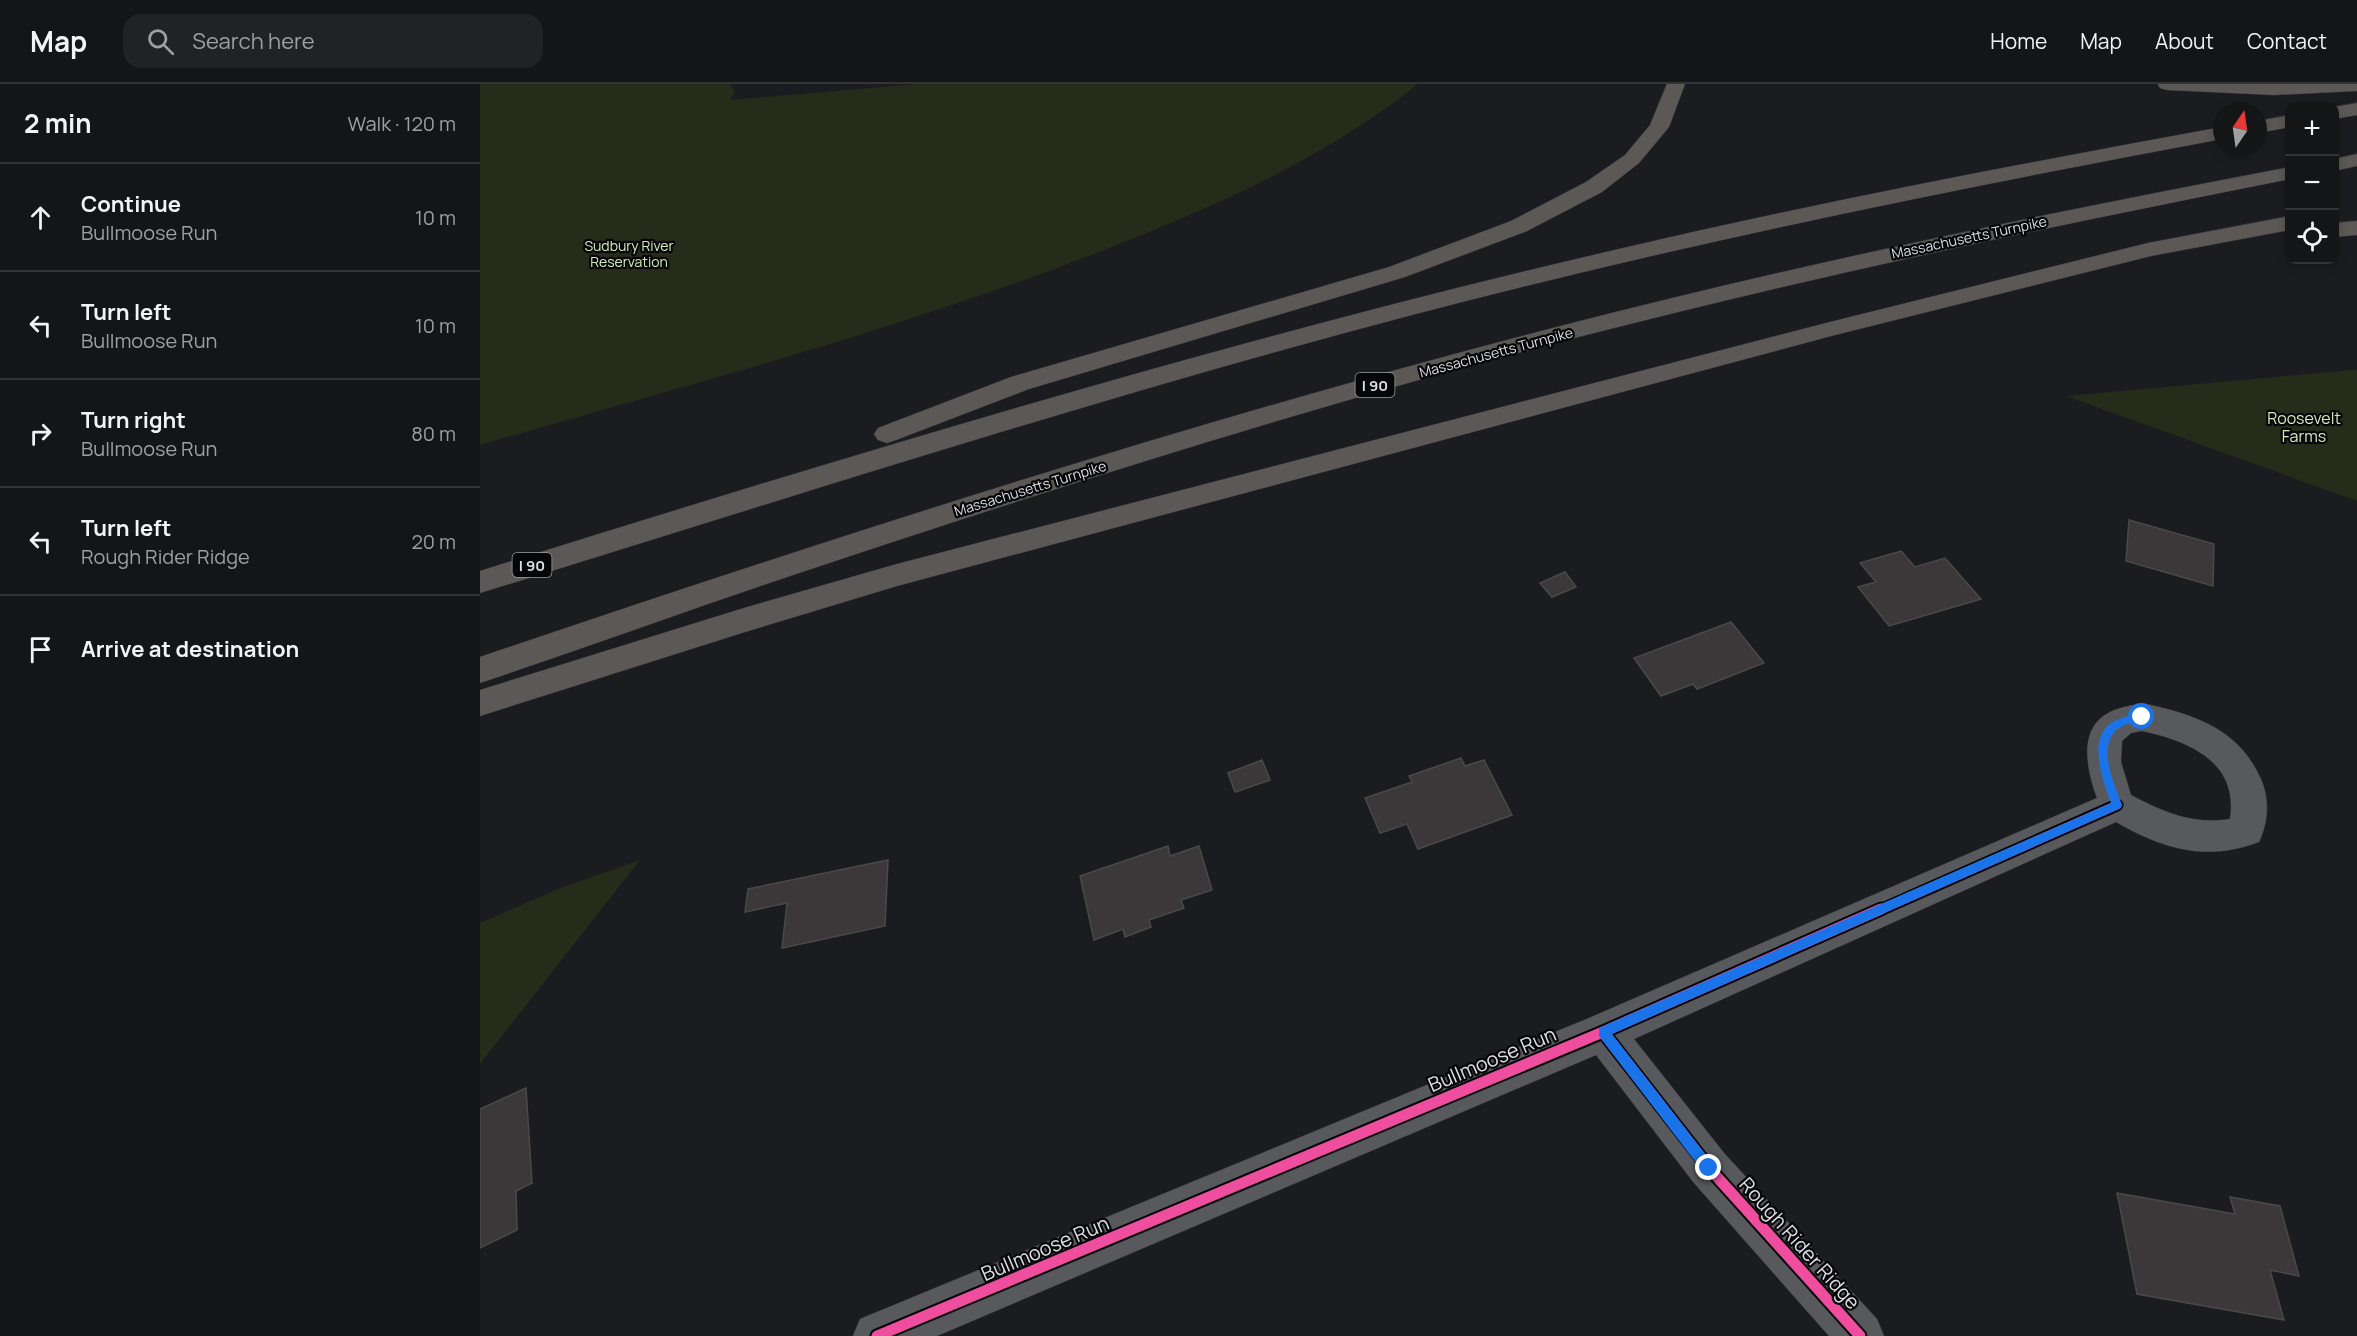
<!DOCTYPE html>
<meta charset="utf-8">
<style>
:root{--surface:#141517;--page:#212224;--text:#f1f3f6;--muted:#9d9fa1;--line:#333436}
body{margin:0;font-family:Manrope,sans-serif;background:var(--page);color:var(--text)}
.controls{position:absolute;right:18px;top:18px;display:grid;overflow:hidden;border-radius:12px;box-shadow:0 3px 9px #0003}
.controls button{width:54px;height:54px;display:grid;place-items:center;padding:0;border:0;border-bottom:2px solid var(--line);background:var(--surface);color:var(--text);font:30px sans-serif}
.compass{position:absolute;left:1733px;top:18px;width:54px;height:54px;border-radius:50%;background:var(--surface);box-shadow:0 3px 9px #0003;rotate:13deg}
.stop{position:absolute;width:18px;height:18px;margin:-14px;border:4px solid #1a73e8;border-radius:50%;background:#fff}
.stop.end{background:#1a73e8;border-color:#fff;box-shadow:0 2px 6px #0008}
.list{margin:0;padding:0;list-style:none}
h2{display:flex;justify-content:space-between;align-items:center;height:78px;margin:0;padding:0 24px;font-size:26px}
h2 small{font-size:20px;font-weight:400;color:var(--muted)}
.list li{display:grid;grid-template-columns:39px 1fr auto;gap:18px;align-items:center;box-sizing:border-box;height:108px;padding:0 24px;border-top:2px solid var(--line)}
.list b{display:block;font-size:22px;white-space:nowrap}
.list p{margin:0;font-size:20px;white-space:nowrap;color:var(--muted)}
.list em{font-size:20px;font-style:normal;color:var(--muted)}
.icon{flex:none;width:33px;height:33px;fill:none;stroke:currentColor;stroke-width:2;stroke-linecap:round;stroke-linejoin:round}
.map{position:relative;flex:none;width:1877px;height:1252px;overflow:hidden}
header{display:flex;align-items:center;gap:36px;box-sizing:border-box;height:84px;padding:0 30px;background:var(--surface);border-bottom:2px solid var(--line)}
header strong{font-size:28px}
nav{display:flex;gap:33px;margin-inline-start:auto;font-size:21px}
.search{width:420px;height:54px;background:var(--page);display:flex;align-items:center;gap:15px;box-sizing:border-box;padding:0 21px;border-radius:18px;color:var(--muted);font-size:22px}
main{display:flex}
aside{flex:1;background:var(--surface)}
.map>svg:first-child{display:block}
</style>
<header>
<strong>Map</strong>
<div class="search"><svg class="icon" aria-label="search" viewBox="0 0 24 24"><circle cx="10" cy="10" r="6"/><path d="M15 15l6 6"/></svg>Search here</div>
<nav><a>Home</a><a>Map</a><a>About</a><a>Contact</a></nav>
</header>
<main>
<aside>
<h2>2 min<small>Walk · 120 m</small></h2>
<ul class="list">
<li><svg class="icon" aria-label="ahead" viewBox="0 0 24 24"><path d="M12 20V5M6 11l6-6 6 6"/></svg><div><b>Continue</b><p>Bullmoose Run</p></div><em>10 m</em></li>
<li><svg class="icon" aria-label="left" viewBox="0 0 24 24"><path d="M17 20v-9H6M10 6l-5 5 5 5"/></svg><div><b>Turn left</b><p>Bullmoose Run</p></div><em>10 m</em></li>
<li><svg class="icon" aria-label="right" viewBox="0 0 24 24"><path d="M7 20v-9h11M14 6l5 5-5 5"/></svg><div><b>Turn right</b><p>Bullmoose Run</p></div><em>80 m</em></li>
<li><svg class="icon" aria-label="left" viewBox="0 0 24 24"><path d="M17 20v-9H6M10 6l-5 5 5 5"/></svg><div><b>Turn left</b><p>Rough Rider Ridge</p></div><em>20 m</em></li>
<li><svg class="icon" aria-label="arrive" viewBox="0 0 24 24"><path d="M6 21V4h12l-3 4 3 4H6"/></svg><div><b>Arrive at destination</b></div></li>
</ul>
</aside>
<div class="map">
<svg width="1877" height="1252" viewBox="0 0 1877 1252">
<rect width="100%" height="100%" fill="#1b1c1f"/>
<g fill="#252c1a">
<path d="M0,0H250L255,7L250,16L437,0H938C841,78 721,129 606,173C409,249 203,302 0,361Z"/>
<path d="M1877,286V417L1586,312L1871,286Z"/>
<path d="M160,776L0,980V839L83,803Z"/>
</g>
<g fill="#3c3738" stroke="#4a494a" stroke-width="1.5">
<path d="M1649,436L1734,460L1733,502L1646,477Z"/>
<path d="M1421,467L1435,483L1465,474L1501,515L1409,542L1378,503L1396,498L1380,479Z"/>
<path d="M1085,488L1096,503L1072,513L1060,499Z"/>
<path d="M1251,538L1284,579L1217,605L1213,600L1181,612L1154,574Z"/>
<path d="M981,674L985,682L1004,676L1032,731L938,765L927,740L900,749L885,714L932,698L929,692Z"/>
<path d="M782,676L790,696L755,708L748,689Z"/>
<path d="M688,762L690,772L719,762L732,806L701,816L704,824L669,836L671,843L645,853L643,845L614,856L600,792Z"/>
<path d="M408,776L405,842L302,864L307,819L265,828L268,805Z"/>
<path d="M46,1004L52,1099L36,1107L37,1146L0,1164V1025Z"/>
<path d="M1637,1109L1755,1130L1750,1113L1800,1122L1819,1192L1790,1186L1804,1236L1657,1210Z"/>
</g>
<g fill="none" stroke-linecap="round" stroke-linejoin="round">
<defs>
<path id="minor" d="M1662,619C1712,630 1756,643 1779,691C1790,712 1789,737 1779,758C1726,778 1683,765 1636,738L1154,955L1244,1069L1397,1235L1404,1252H1349L1214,1099L1116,971L457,1252H373L380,1235L1109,934L1617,714C1607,687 1597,644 1630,628C1640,623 1651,622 1662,619ZM1662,647C1709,657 1759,678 1750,735C1713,741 1683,728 1651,711L1641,678L1642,657L1651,649Z"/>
<g id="motorway">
<path d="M1187,0H1205L1189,43L1159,79L1122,108L1047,147L925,193L549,305L416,356L407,359L398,356L394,350L398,344L531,293L909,183L1031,137L1106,98L1145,71L1170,41Z"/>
<path d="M1678,0H1877V7L1794,11L1687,6L1680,4Z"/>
<path d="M1877,19V31L1854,35V23Z"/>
<path d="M1810,31V43L1778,49V37Z"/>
<path d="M1742,43V55C1469,106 1197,161 928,232C616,314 309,414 0,509V487C377,369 755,254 1139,165C1339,118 1540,80 1742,43Z"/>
<path d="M1877,70V82L1854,87V75Z"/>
<path d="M1810,83V95C1515,153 1224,216 935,297C726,356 519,422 313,491C208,526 105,564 0,599V573C354,453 710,338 1073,244C1316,181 1562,130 1810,83Z"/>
<path d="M1810,132V146L1671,172L1355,251L417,502L265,548L0,632V606L264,524L417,480L1350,238L1668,159Z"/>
<path d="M1877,137V151L1854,153V139Z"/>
</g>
</defs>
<use href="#minor" stroke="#353539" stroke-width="1"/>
<use href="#motorway" stroke="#353539" stroke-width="1"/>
<use href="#minor" fill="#58595c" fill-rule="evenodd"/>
<use href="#motorway" fill="#5c5855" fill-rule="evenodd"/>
<defs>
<path id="cycleway-far1" d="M1398,827L1637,721"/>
<g id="cycleway">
<path d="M1123,948L1229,1084L1380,1252"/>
<path d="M397,1252L1123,948L1401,825"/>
</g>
</defs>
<use href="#cycleway-far1" stroke="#050608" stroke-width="13"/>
<use href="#cycleway" stroke="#050608" stroke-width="15"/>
<use href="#cycleway-far1" stroke="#ef4d9e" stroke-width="9"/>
<use href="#cycleway" stroke="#ef4d9e" stroke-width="11"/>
</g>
<path fill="#1a73e8" d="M1662,629L1667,633L1665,636C1658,638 1648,639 1642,642C1614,658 1634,699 1642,721L1641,724L1132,950L1233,1080L1235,1084L1233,1089L1229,1091L1224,1089L1119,952V944L1631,719C1622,694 1604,648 1639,635C1646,632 1654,631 1662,629Z"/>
<g text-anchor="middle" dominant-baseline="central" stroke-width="4.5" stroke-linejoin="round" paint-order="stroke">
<g font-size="14" fill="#dedfe4" stroke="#050608">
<text transform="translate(1489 153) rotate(-12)">Massachusetts Turnpike</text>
<text transform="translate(1016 268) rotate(-15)">Massachusetts Turnpike</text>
<text transform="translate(550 404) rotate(-17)">Massachusetts Turnpike</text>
</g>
<g font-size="14" fill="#d6ecb7" stroke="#050608">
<text x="149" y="161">Sudbury River<tspan x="149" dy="16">Reservation</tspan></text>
</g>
<g fill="#050608" stroke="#9d9ea2" stroke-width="1.5">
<rect x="875.5" y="289" width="39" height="24" rx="4.5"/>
<rect x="32.5" y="469" width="39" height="24" rx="4.5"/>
</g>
<g font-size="15" font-weight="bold" fill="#dedfe4">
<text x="895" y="301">I 90</text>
<text x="52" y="481">I 90</text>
</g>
<g font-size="16" fill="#d6ecb7" stroke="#050608">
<text x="1824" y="334">Roosevelt<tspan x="1824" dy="18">Farms</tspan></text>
</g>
<g font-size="20" fill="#dedfe4" stroke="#050608">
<text transform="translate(1012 975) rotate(-23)">Bullmoose Run</text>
<text transform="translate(1320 1159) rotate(48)">Rough Rider Ridge</text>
<text transform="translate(565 1164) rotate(-23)">Bullmoose Run</text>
</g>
</g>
</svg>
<div class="controls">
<button>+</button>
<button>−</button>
<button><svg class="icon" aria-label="locate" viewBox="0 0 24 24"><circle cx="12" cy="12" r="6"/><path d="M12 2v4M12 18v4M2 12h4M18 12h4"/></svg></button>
</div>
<svg class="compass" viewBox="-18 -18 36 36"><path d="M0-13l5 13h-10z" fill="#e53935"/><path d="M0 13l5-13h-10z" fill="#9d9fa1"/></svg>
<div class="stop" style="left:1662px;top:633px"></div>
<div class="stop end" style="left:1229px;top:1084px"></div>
</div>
</main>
